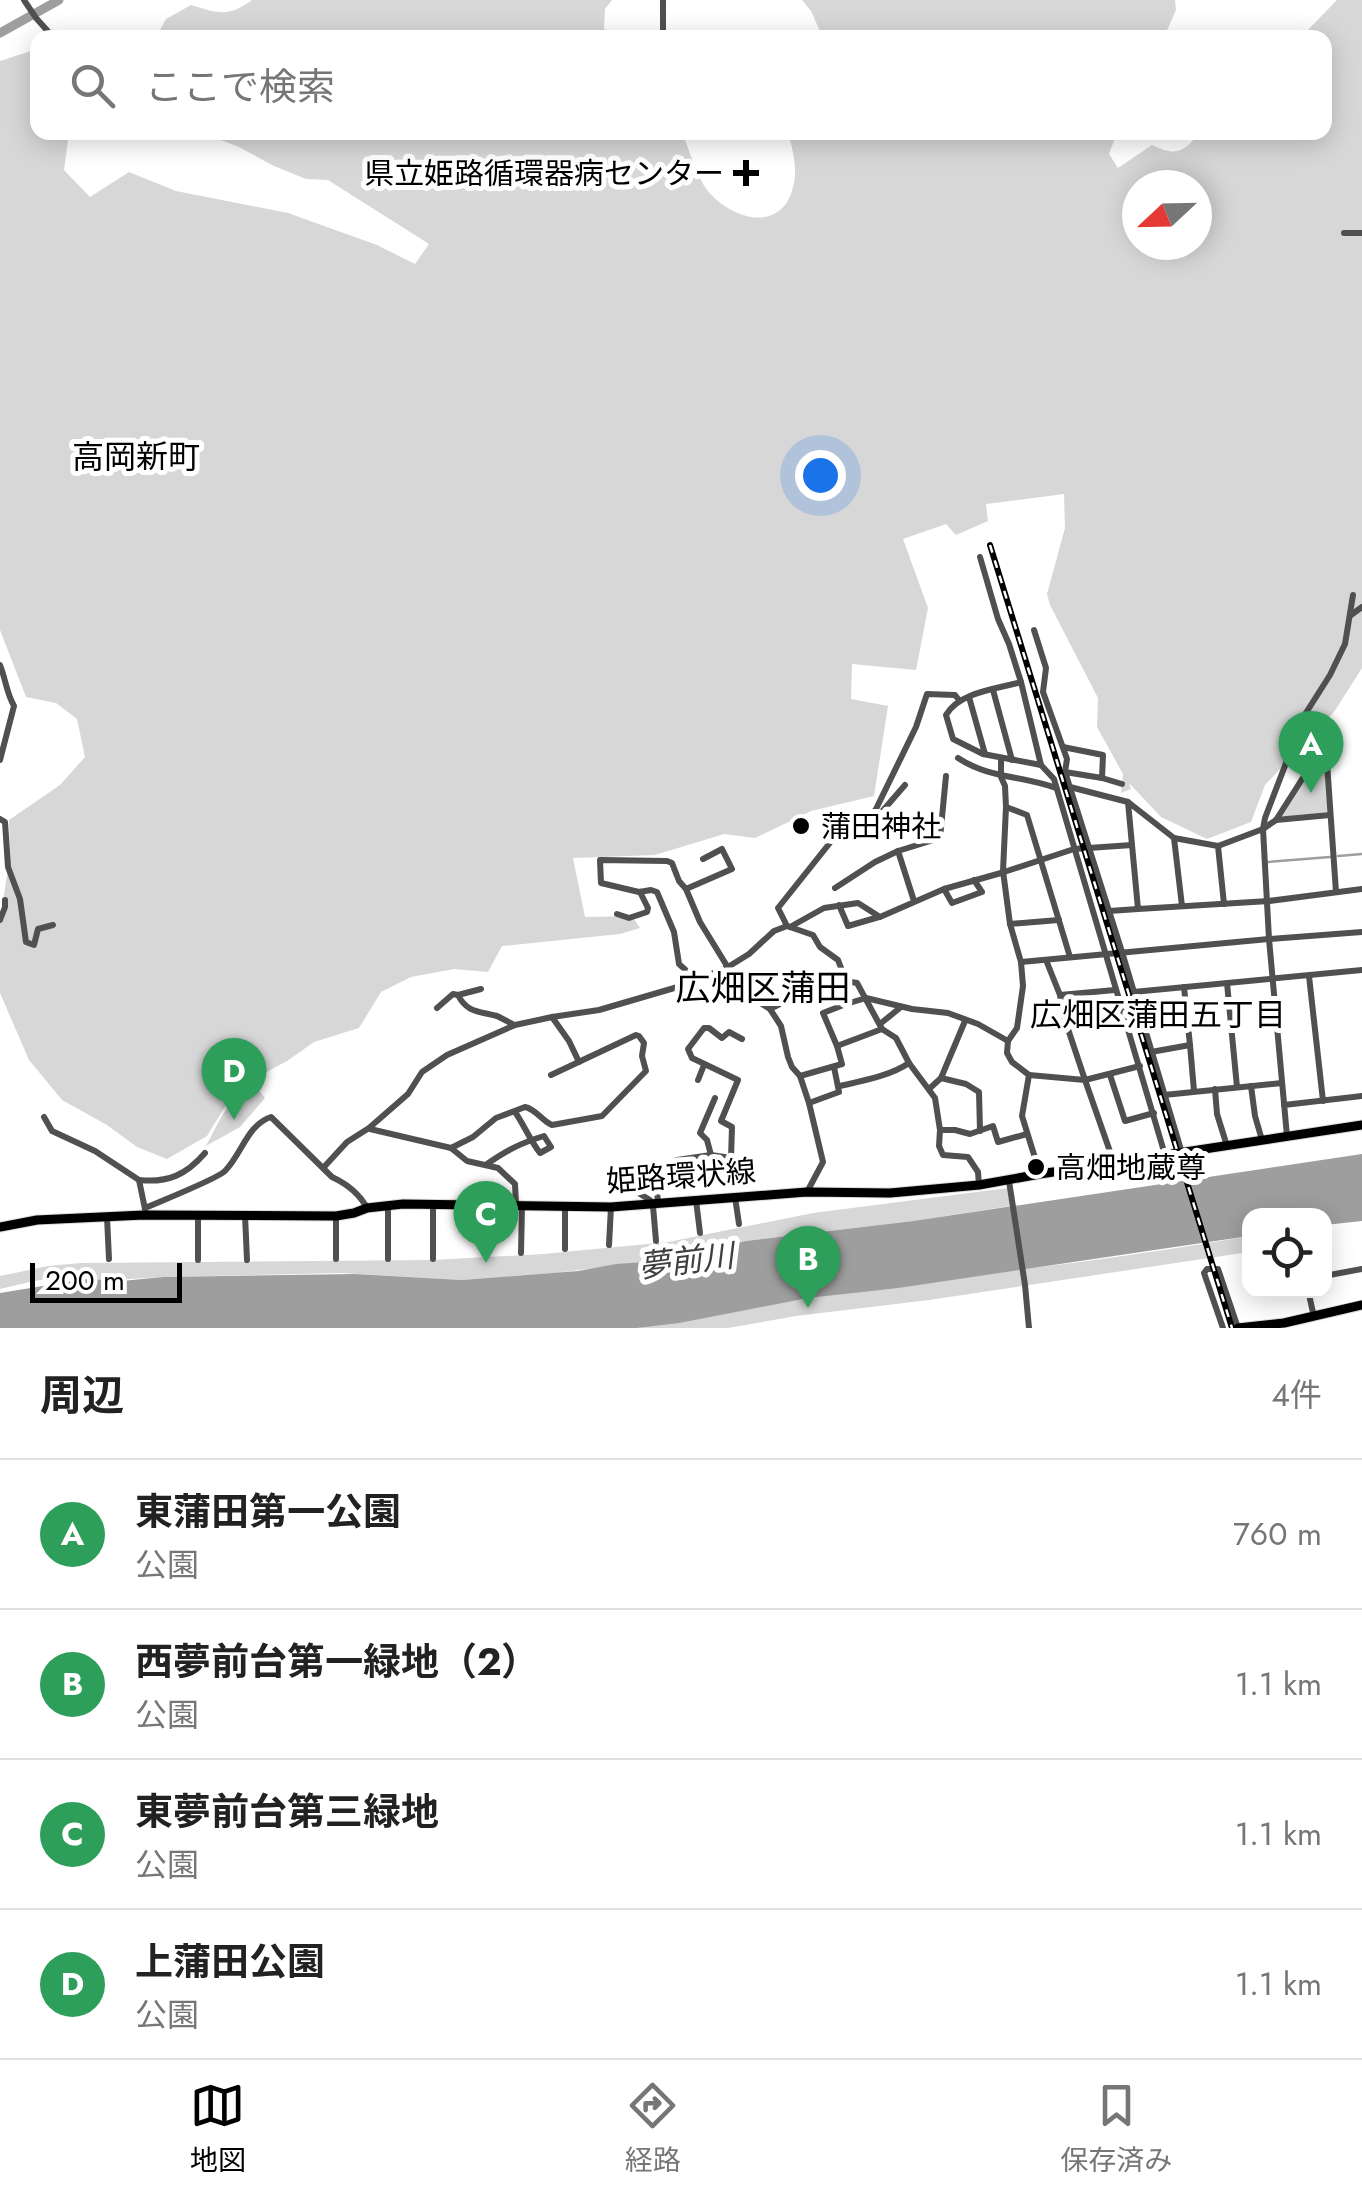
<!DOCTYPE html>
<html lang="ja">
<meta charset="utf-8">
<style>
:root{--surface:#fff;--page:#f2f2f2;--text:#222;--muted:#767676;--line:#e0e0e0;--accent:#000}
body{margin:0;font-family:Jost,"Noto Sans JP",sans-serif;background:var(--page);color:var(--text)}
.controls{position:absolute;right:30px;bottom:30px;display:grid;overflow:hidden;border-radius:20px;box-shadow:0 5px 25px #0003}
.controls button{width:90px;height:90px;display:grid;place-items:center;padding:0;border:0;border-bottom:2px solid var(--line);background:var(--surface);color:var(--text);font:50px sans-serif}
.compass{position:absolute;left:1122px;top:170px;width:90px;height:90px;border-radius:50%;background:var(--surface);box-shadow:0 5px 25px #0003;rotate:248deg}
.scale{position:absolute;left:30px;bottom:25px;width:152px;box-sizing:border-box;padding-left:10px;border:5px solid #000;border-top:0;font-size:28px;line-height:35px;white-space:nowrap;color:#000;-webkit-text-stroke:8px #fff;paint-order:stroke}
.you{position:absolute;left:820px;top:475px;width:35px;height:35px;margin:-25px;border:8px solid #fff;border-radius:50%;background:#1a73e8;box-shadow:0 0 0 15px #1a73e833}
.badge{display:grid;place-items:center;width:65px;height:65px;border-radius:50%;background:var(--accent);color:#fff;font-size:32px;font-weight:700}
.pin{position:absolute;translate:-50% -82px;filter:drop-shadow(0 2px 5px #0008)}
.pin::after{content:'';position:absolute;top:52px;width:35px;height:30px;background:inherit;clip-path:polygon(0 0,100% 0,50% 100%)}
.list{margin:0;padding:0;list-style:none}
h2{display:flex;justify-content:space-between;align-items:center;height:130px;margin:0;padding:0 40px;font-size:42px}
h2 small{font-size:32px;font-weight:400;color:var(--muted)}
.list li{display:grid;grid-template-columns:65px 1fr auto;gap:30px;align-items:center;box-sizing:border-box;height:150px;padding:0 40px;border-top:2px solid var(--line)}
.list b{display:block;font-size:38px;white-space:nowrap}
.list p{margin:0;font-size:32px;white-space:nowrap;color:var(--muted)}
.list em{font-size:32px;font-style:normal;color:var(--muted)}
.icon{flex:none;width:55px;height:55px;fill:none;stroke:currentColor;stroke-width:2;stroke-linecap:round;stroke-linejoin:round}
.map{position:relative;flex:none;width:1362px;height:1328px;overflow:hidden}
.search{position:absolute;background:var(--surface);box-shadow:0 5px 25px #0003;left:30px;right:30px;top:30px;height:110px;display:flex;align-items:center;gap:25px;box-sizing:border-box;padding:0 35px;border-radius:20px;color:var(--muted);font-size:38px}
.sheet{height:730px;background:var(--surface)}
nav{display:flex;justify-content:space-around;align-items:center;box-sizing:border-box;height:140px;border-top:2px solid var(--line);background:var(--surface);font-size:28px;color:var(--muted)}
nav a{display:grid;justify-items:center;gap:5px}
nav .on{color:var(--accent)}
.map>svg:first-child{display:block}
</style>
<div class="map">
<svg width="1362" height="1328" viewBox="0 0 1362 1328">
<rect width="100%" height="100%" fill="#fff"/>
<g fill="#d7d7d7" fill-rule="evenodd">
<path d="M252,0H612L605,9L604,29L628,37H156L166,19L191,5C218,13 228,18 252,0Z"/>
<path d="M802,0H1175L1176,10L1164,37L823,38L811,11Z"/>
<path d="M1337,0H1362V668L1334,712L1265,785L1251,822L1207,839L1161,817L1129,783L1131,789L1121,793L1123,774L1097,727L1098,698L1050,605L1047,594L1065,528L1064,494L986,504L988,521L956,535L946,524L903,539L928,608L916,670L852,664L851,699L888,706L874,796L811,811L755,838L724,834L655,855L573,858L585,917L632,916L640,928L620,934L502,946L488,972L454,969L411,977L381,992L359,1028L314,1042L287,1061L259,1076L226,1105L207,1136L167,1159L137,1147L107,1125L62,1100L29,1060L0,993V922L10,855L9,820L60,785L85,757L77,719L56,703L26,697L0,630V61L37,49L38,132L69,133L64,170L90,197L129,172L176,191L288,213L377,245L415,264L429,244L328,180L306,179L274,166L239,147L203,133H682C690,151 696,175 707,190C731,220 782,234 793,187C798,169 793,150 788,133H1117L1109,154L1118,168L1152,145C1177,157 1183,152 1200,133L1324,132V38L1301,37ZM1137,185H1197V245H1137Z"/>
<path d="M1325,767L1328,812L1281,817L1308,774Z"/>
<path d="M255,1085L265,1098L240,1127L206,1146C217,1126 230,1092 255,1085Z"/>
<path d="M1008,1188L1010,1206L913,1221L746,1241L652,1261L555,1273L462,1280L341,1273L163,1277L100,1281L83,1275L34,1281L0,1289V1276L48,1266L81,1263L434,1260L543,1254L668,1242L813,1213Z"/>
<path d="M1249,1236V1252L929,1300L796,1316L728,1328H637C695,1321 752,1306 810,1298C956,1276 1104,1262 1249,1236Z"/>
</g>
<path fill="#9e9e9e" d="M1362,1154V1221L1325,1225L1324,1216H1250L1249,1236L898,1288L808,1298L679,1323L637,1328H0V1293L85,1279L122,1281L163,1277L355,1274L462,1280L578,1271L616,1264L660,1261L746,1241L913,1221Z"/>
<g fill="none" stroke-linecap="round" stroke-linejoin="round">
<g stroke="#9e9e9e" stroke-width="2.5">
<path d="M1338,856L1362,854"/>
<path d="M1268,862L1330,857"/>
</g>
<path stroke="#9e9e9e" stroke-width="9" d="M0,33L59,0"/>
<defs>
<g id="major">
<path d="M0,1227L37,1220L144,1215L336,1216L354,1213L367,1208L403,1204L611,1207L807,1192L890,1193L979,1185L1040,1174L1362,1125"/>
<path d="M1238,1328L1284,1323L1362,1305"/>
</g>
</defs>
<use href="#major" stroke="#dbdbdb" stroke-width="11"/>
<g stroke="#505050" stroke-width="6">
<path d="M24,0L36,18L54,38"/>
<path d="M663,0V38"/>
<path d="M1344,233H1362"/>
<path d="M980,557L998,619L1009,644L1021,682L1041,765L1054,779L1165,1155"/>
<path d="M1351,615L1362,607"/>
<path d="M1034,630L1046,668L1043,692L1067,759L1065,772L1122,952L1182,1153"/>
<path d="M0,665C6,680 6,692 14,706L0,760"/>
<path d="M1021,682C997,689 959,692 946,715L953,739L983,754L1041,765"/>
<path d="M993,690L1012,760"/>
<path d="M969,697L985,754"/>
<path d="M1063,747L1103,755L1102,778L1065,772"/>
<path d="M958,758C990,779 1021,775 1056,788"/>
<path d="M1001,759V777L1005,786L1006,807L1003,871L1010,924L1021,962L1023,986L1017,1028L1008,1041L1007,1053L1012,1062L1029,1075L1022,1116L1040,1174"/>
<path d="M1102,778L1122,784"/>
<path d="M1070,787L1128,802L1132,845"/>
<path d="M1128,802L1174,838L1182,906"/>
<path d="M1006,807L1027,815L1070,957"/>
<path d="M0,819L5,822L8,867L20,899L26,942L34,945L38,929L53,925"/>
<path d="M871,819L879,815L905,785"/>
<path d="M1276,820L1306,773L1327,763L1336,892"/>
<path d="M1174,838L1218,846L1224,904"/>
<path d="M1218,846L1263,829L1276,820L1330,815"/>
<path d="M703,859L722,849L732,869L686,889L700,922L743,992L770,1009L781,1026L788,1057L792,1067L800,1076L809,1103L823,1162L807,1192"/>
<path d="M835,888L875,862L898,851"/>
<path d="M686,889L679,881L672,863L667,861L600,860L601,883L639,892L651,890L657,892L674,932L679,964L690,974L694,981"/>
<path d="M944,889L952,903L982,892L974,880"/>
<path d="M914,901L898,851L940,838L946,776"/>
<path d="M839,905L848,926L879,917"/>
<path d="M1109,911L1138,909"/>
<path d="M617,914L629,918L647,912L648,908L640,892"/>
<path d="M0,920L5,907V900"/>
<path d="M1010,924L1059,920"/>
<path d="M787,926L778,908L833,839L867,821L876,809L916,727L927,694L955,695L959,700"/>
<path d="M790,927L824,908L858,903L880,917L944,889L1001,873L1074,849L1132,845L1138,909L1269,901L1362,889"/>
<path d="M1046,960L1060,995L1115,990"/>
<path d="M1021,962L1269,939L1362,932"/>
<path d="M1309,976L1323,1101"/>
<path d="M840,981L846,1004L866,998L912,1009L948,1013L978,1024L1008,1041"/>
<path d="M1227,983L1237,1087"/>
<path d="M481,989L458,995C467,1013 479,1011 497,1016C499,1017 511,1023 514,1025"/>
<path d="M1133,992L1362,970"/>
<path d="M1060,995L1062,1011L1085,1080L1140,1066"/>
<path d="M846,1004L823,1013L837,1046L882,1029"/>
<path d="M437,1008L453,994L458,995"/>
<path d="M770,1009C796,997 828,976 857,983L882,1029L896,1038L909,1063L935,1098L940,1130L939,1146L943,1155L968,1157L978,1172L979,1185"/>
<path d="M552,1017L569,1041L579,1062"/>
<path d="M880,1024L901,1007"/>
<path d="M1190,1045L1194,1091"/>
<path d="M1151,1052L1190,1045L1184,987"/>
<path d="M1029,1075L1085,1080L1114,1163"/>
<path d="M1110,1075L1125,1121L1154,1113"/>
<path d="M800,1076L842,1064L837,1046"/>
<path d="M941,1078L966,1084L979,1092L980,1131"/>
<path d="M698,1080L704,1065"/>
<path d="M840,1086C862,1081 890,1076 909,1063"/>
<path d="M1251,1086L1255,1116L1262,1140"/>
<path d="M929,1089L941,1078L965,1021"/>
<path d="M1215,1089L1217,1114L1227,1146"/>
<path d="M1164,1095L1282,1083"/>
<path d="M809,1103L839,1092L834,1067"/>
<path d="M1284,1105L1362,1096"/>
<path d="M44,1117L52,1131L95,1151L139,1180L145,1209"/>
<path d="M370,1129L451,1148L467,1161L498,1168L515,1184L516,1204"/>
<path d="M940,1130H955L970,1134L993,1126L998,1142L1027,1134"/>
<path d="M1287,1136L1269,939L1263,829L1265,818L1304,716L1330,675L1345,644L1353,595"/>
<path d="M451,1148L473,1137L496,1118L525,1107C536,1109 542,1121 552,1125L602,1116L646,1071L642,1056L644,1043L639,1036L636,1035L551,1075"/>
<path d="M711,1155L707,1140L700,1133L715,1098"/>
<path d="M731,1158L732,1127L721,1121L738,1080L692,1058L688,1049L704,1028H709L722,1038L729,1032L742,1039"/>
<path d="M487,1164C507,1150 521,1143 544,1136L551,1147L540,1153C530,1140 524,1125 515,1112"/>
<path d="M324,1167L347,1142L369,1128L408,1094L422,1072L447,1055L515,1025L552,1017L599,1010L688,984L728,967L749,954L774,931L787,926L813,935L820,947L838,960L846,981"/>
<path d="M139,1180C168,1183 186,1175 205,1153"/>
<path d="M1009,1181L1025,1285L1029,1328"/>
<path d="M628,1185L632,1186L640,1194L650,1200L651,1205"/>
<path d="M735,1197L739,1224"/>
<path d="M696,1200L700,1233"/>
<path d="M433,1204V1259"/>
<path d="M658,1204L656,1175L677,1160L711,1155L731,1158L733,1166H751"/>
<path d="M653,1206L656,1241"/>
<path d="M565,1207V1249"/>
<path d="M145,1208C161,1201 217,1179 225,1171C242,1154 247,1125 271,1117L332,1177C347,1184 359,1193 367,1208"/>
<path d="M245,1215L247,1260"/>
<path d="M198,1216V1260"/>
<path d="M107,1217L109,1259"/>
<path d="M609,1245L611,1207"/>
<path d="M521,1253L522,1205"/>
<path d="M336,1259V1216"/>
<path d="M388,1259V1206"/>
<path d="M1324,1276L1362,1269"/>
<path d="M1308,1290L1314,1317"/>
<path d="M1223,1328L1204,1273L1207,1269H1218L1238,1328"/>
</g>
<use href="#major" stroke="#000" stroke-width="9"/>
<defs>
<path id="rail" d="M990,545L1232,1328"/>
</defs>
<use href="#rail" stroke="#000" stroke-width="6"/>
<use href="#rail" stroke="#fff" stroke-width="2.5" stroke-dasharray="8" stroke-linecap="butt"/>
</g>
<g fill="#000" stroke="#fff" stroke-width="4">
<path d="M741 158h10v10h10v10h-10v10h-10v-10h-10v-10h10z"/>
<circle cx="801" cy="826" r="10"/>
<circle cx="1036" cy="1167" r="10"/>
</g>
<g text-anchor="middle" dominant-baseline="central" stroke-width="10" stroke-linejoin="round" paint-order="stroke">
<g font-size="30" fill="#000" stroke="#fff" text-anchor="start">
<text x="724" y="173" text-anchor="end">県立姫路循環器病センター</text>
<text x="821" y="826">蒲田神社</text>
<text x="1056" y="1167">高畑地蔵尊</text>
</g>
<g font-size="30" fill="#000" stroke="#fff">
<text transform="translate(681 1176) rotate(-4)">姫路環状線</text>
</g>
<g font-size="32" fill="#000" stroke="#fff">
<text x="136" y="457">高岡新町</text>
<text x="1158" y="1015">広畑区蒲田五丁目</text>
</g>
<g font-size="32" font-style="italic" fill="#3f3f3f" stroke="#fff">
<text transform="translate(686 1261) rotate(-7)">夢前川</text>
</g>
<g font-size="35" fill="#000" stroke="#fff">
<text x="763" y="988">広畑区蒲田</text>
</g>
</g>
</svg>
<div class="controls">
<button><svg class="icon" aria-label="locate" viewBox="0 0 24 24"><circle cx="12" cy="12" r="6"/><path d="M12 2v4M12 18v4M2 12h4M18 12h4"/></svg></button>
</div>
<svg class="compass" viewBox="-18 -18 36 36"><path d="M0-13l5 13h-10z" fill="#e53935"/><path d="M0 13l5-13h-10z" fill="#767676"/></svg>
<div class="scale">200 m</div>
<div class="you"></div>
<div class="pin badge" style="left:1311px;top:793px;background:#2e9e5b">A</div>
<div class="pin badge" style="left:808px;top:1308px;background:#2e9e5b">B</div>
<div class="pin badge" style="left:486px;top:1263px;background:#2e9e5b">C</div>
<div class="pin badge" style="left:234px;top:1120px;background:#2e9e5b">D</div>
<div class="search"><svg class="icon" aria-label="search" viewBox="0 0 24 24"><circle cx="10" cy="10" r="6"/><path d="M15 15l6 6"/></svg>ここで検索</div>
</div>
<section class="sheet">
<h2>周辺<small>4件</small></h2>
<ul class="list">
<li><span class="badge" style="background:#2e9e5b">A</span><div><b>東蒲田第一公園</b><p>公園</p></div><em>760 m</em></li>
<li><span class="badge" style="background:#2e9e5b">B</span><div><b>西夢前台第一緑地（２）</b><p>公園</p></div><em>1.1 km</em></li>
<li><span class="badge" style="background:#2e9e5b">C</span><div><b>東夢前台第三緑地</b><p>公園</p></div><em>1.1 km</em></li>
<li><span class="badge" style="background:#2e9e5b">D</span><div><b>上蒲田公園</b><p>公園</p></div><em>1.1 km</em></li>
</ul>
</section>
<nav>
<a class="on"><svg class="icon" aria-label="map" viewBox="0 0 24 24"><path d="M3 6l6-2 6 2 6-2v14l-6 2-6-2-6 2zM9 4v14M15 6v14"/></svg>地図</a>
<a><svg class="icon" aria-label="directions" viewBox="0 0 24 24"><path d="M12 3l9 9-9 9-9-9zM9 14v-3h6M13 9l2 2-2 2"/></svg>経路</a>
<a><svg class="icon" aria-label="saved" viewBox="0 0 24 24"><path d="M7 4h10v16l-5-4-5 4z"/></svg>保存済み</a>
</nav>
